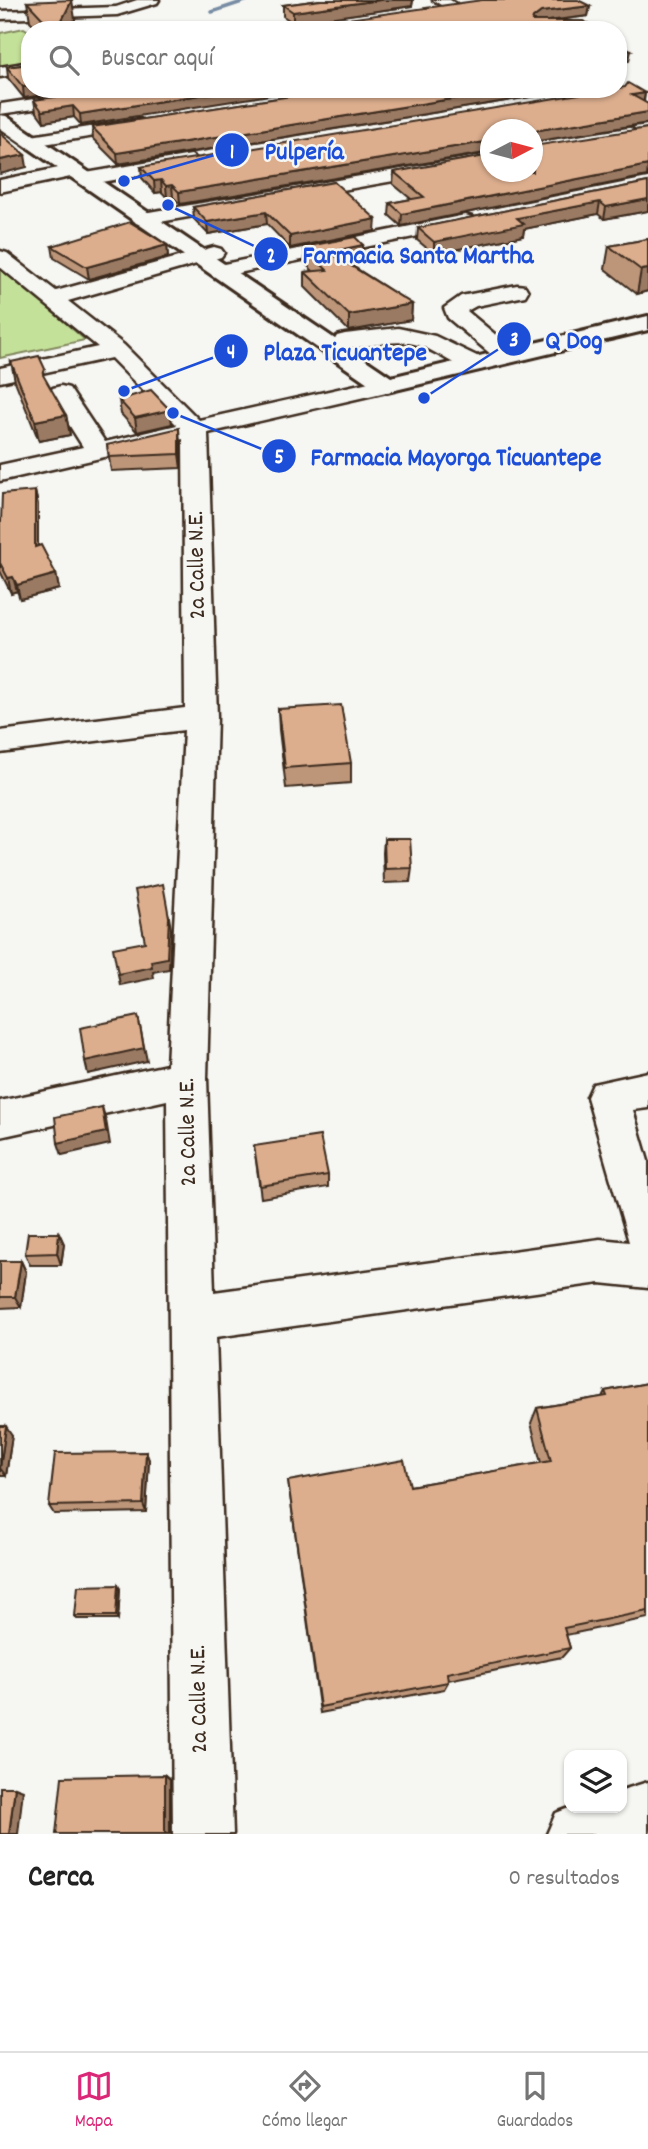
<!DOCTYPE html>
<html lang="es">
<meta charset="utf-8">
<style>
:root{--surface:#fff;--page:#f6f6f6;--text:#222;--muted:#767676;--line:#e0e0e0;--accent:#db2777}
body{margin:0;font-family:Dekko,sans-serif;background:var(--page);color:var(--text)}
.controls{position:absolute;right:21px;bottom:21px;display:grid;overflow:hidden;border-radius:14px;box-shadow:0 2px 5px #0004}
.controls button{width:63px;height:63px;display:grid;place-items:center;padding:0;border:0;border-bottom:2px solid var(--line);background:var(--surface);color:var(--text);font:35px sans-serif}
.compass{position:absolute;left:480px;top:119px;width:63px;height:63px;border-radius:50%;background:var(--surface);box-shadow:0 2px 5px #0004;rotate:84deg}
.list{margin:0;padding:0;list-style:none}
h2{display:flex;justify-content:space-between;align-items:center;height:91px;margin:0;padding:0 28px;font-size:30px}
h2 small{font-size:23px;font-weight:400;color:var(--muted)}
.icon{flex:none;width:38px;height:38px;fill:none;stroke:currentColor;stroke-width:2;stroke-linecap:round;stroke-linejoin:round}
.map{position:relative;flex:none;width:648px;height:1834px;overflow:hidden}
.search{position:absolute;background:var(--surface);box-shadow:0 2px 5px #0004;left:21px;right:21px;top:21px;height:77px;display:flex;align-items:center;gap:18px;box-sizing:border-box;padding:0 24px;border-radius:28px;color:var(--muted);font-size:26px}
.sheet{height:217px;background:var(--surface)}
nav{display:flex;justify-content:space-around;align-items:center;box-sizing:border-box;height:98px;border-top:2px solid var(--line);background:var(--surface);font-size:19px;color:var(--muted)}
nav a{display:grid;justify-items:center;gap:4px}
nav .on{color:var(--accent)}
.map>svg:first-child{display:block}
</style>
<div class="map">
<svg width="648" height="1834" viewBox="0 0 648 1834">
<rect width="100%" height="100%" fill="#f6f6f2"/>
<filter id="ink" filterUnits="userSpaceOnUse"><feTurbulence type="fractalNoise" baseFrequency=".0143" numOctaves="2"/><feDisplacementMap in="SourceGraphic" scale="14" xChannelSelector="R" yChannelSelector="G"/><feConvolveMatrix kernelMatrix="1 2 1 2 8 2 1 2 1" color-interpolation-filters="sRGB"/></filter>
<g filter="url(#ink)">
<g fill="#c4e199" stroke="#80865c" stroke-width="2">
<path d="M24,28L30,32V60L0,67V33Z"/>
<path d="M0,265L85,340L0,358Z"/>
</g>
<g fill="none" stroke-linecap="round" stroke-linejoin="round">
<path stroke="#778ca3" stroke-width="3.5" d="M212,12L248,0"/>
<defs>
<g id="minor">
<path d="M137,0H159L157,3L117,15L0,19V11L116,7Z"/>
<path d="M433,0H450L499,30H481Z"/>
<path d="M30,62V72L0,77V67Z"/>
<path d="M100,89H143L135,94L0,114L1,104Z"/>
<path d="M572,89H592L648,123V136Z"/>
<path d="M140,119L149,124L146,128L31,146L22,141L31,136Z"/>
<path d="M490,154V164L143,225L136,223L133,219L136,215L143,213Z"/>
<path d="M191,155L200,161L197,165L86,185L77,179L86,173Z"/>
<path d="M73,165L82,171L80,175L0,192V180Z"/>
<path d="M465,215L472,217L475,221L472,225L219,277L212,275L208,271L212,267L219,265Z"/>
<path d="M214,247L221,249L224,253L221,257L68,301L124,345L199,420L387,378L395,380L399,385L395,390L208,433L217,717L207,1078L214,1292L600,1239L629,1242L587,1097L593,1084L648,1072V1108L633,1110L648,1161V1288L600,1283L216,1337L233,1834H173L167,1100L0,1137V1101L167,1065L184,730L0,753V731L185,708L183,439L0,481V465L83,447L49,393L53,388L61,386L69,388L105,442L177,425L111,358L0,382V368L98,347L0,267V251L7,253L56,291Z"/>
<path d="M517,285L525,286L528,291L525,296L476,306L467,311L515,351L519,356L515,361H499L448,318L444,308L461,296Z"/>
<path d="M398,328L435,336L483,359L487,364L483,369C462,374 439,351 418,345C390,336 362,352 337,346L334,341L337,336L345,334Z"/>
<path d="M648,1782V1834H547L556,1813L569,1808H622V1790Z"/>
</g>
<path id="major" d="M0,115L6,116L391,377L648,316V330L387,392L378,390L0,128Z"/>
</defs>
<use href="#minor" stroke="#3b2a1e" stroke-width="5"/>
<use href="#major" stroke="#3b2a1e" stroke-width="6"/>
<use href="#minor" fill="#f6f6f2" fill-rule="evenodd"/>
<use href="#major" fill="#f6f6f2" fill-rule="evenodd"/>
</g>
<g fill="#bd967a" stroke="#3b2a1e" stroke-width="2">
<path d="M319,0H413L412,6L296,22H327L590,6L588,16L550,21L593,29L292,22L283,16V5Z"/>
<path d="M27,2L75,19L69,30H38L30,21Z"/>
<path d="M29,64L24,98L8,78L7,67Z"/>
<path d="M109,89L81,125L74,117L44,122L36,111L34,100Z"/>
<path d="M336,89H579L129,163L118,164L93,139L92,127Z"/>
<path d="M645,93L644,102L648,104V124L533,142L180,204L173,197L167,198L162,192L155,193L142,178L141,167Z"/>
<path d="M648,128V177L401,226L389,215L390,203L411,199L393,184L394,172Z"/>
<path d="M334,182L375,231L290,248L267,224L208,234L194,219L193,207Z"/>
<path d="M648,182V211L604,219L598,214L524,229L523,236L434,254L417,240L418,228Z"/>
<path d="M648,239V291L637,294L605,269L609,246Z"/>
<path d="M167,245L168,257L89,279L54,258L52,246Z"/>
<path d="M304,247L363,260L348,263L412,304L411,320L349,331L305,287V272L313,271L305,263Z"/>
<path d="M11,362L66,415L70,435L39,441L15,381Z"/>
<path d="M119,400L172,424L137,432L121,414Z"/>
<path d="M180,442L181,468L111,471L107,445Z"/>
<path d="M35,491L38,505V546L56,574L59,589L20,599L17,591L11,593L0,571V522Z"/>
<path d="M278,709L351,763V783L286,788L279,730Z"/>
<path d="M384,839L412,868L410,882L384,883L383,853Z"/>
<path d="M254,1146L328,1175V1187L261,1198Z"/>
<path d="M59,1233L64,1244L61,1265H30L25,1254Z"/>
<path d="M0,1261H21L26,1272L21,1307L0,1308Z"/>
<path d="M648,1383V1618L566,1635L570,1648L562,1657L448,1680V1682L444,1689L320,1713L288,1481L410,1486L541,1463L531,1423L537,1408L602,1397L605,1391Z"/>
<path d="M0,1426L12,1435L6,1476H0Z"/>
<path d="M146,1452L149,1460L146,1512L54,1514L49,1506Z"/>
<path d="M120,1589L118,1619H77L75,1616Z"/>
</g>
<g fill="#9a7a63" stroke="#3b2a1e" stroke-width="2">
<path d="M72,0L75,19L69,30H57Z"/>
<path d="M380,0H413L412,6L293,23V12Z"/>
<path d="M590,6L588,16L540,22L531,28L533,18L541,12Z"/>
<path d="M631,50L629,61L618,63V52Z"/>
<path d="M30,86V89H81L24,98L23,87Z"/>
<path d="M238,89H308L81,125L80,114Z"/>
<path d="M513,89H579L118,164L117,153Z"/>
<path d="M645,93L643,104L632,95Z"/>
<path d="M73,106L74,117L44,122L42,111Z"/>
<path d="M648,112V123L533,142V131Z"/>
<path d="M491,141V152L180,204L179,192Z"/>
<path d="M25,155L27,167L0,174V160Z"/>
<path d="M648,165L647,176L401,226L402,214Z"/>
<path d="M161,180L162,192L155,193L154,181Z"/>
<path d="M172,185L173,197L167,198L166,186Z"/>
<path d="M648,199V211L604,219L606,207Z"/>
<path d="M600,202L598,214L524,229L523,236L434,254V242L517,218Z"/>
<path d="M266,212L267,224L208,234L207,222Z"/>
<path d="M376,219L375,231L290,248V236Z"/>
<path d="M167,245L168,257L89,279L87,267Z"/>
<path d="M363,245V260L329,267V252Z"/>
<path d="M648,269V291L637,294L641,270Z"/>
<path d="M412,304L411,320L349,331V315Z"/>
<path d="M170,410L172,424L137,432L135,418Z"/>
<path d="M66,415L70,435L39,441L35,421Z"/>
<path d="M179,428L180,442L181,468L179,454Z"/>
<path d="M35,491L38,505V561L35,547Z"/>
<path d="M56,574L59,589L20,599L17,585Z"/>
<path d="M13,577L17,591L11,593L8,578Z"/>
<path d="M169,917L171,929L169,969L153,972L154,978L120,985L118,974L151,961Z"/>
<path d="M138,1016L147,1061L88,1074L85,1061Z"/>
<path d="M102,1107L106,1120L110,1144L62,1155L58,1143Z"/>
<path d="M59,1233L64,1244L61,1265L57,1253Z"/>
<path d="M21,1261L26,1272L21,1307L15,1297Z"/>
<path d="M6,1426L12,1435L6,1476L0,1468Z"/>
<path d="M146,1452L149,1460L146,1512L143,1504Z"/>
<path d="M118,1585L120,1589L118,1619L116,1616Z"/>
<path d="M165,1775L170,1779V1834H168L165,1832Z"/>
<path d="M15,1787L23,1790L18,1834H9Z"/>
</g>
<g fill="#dcae8e" stroke="#3b2a1e" stroke-width="2">
<path d="M72,0L57,30H53L27,2Z"/>
<path d="M321,0H380L293,12L283,5Z"/>
<path d="M482,0H578L590,6L541,12L533,18L532,21H583L593,26L589,27L594,30H238L293,22H327Z"/>
<path d="M618,43L631,50L618,52Z"/>
<path d="M30,62V86L23,87L7,67L29,64Z"/>
<path d="M628,83L645,93L632,95L648,104V112L533,131V136V130H491V141L179,192L172,185L166,186L161,180L154,181L141,167L609,89H618V88L625,87Z"/>
<path d="M109,89H238L80,114L73,106L42,111L34,100Z"/>
<path d="M336,89H513L117,153L92,127Z"/>
<path d="M648,128V165L402,214L390,203L424,197L394,172L491,155V172H533V146Z"/>
<path d="M0,133L25,155L0,160Z"/>
<path d="M334,182L376,219L290,236L266,212L207,222L193,207Z"/>
<path d="M648,182V199L606,207L600,202L517,218L524,224L434,242L418,228Z"/>
<path d="M130,222L167,245L87,267L52,246Z"/>
<path d="M355,237L363,245L329,252L412,304L349,315L305,272L327,270L304,247Z"/>
<path d="M648,239V269L641,270L609,246Z"/>
<path d="M39,356L45,369L43,375L66,415L35,421L11,362Z"/>
<path d="M151,390L170,410L135,418L119,400Z"/>
<path d="M179,428V454L109,457L107,445Z"/>
<path d="M35,491V547L41,545L56,574L17,585L13,577L8,578L0,563V522H1L2,494Z"/>
<path d="M341,705L351,763L285,768L278,709Z"/>
<path d="M384,839H410L412,868L385,869Z"/>
<path d="M163,884L169,917L167,958L151,961L152,967L118,974L113,948L145,942L135,890Z"/>
<path d="M138,1016L144,1048L85,1061L80,1028Z"/>
<path d="M102,1107L106,1132L58,1143L55,1117Z"/>
<path d="M320,1136L328,1175L260,1186L254,1146Z"/>
<path d="M28,1233H59L57,1253L25,1254Z"/>
<path d="M0,1261H21L15,1297H0Z"/>
<path d="M648,1383V1611L564,1628L570,1648L447,1673L448,1682L320,1707L288,1481L404,1460L410,1486L551,1461L537,1408L607,1396L605,1391Z"/>
<path d="M0,1426H6L0,1468Z"/>
<path d="M146,1452L143,1504L49,1506L55,1453Z"/>
<path d="M118,1585L116,1616H75L78,1586Z"/>
<path d="M165,1775V1832L168,1834H56L62,1777Z"/>
<path d="M0,1787H15L9,1834H0Z"/>
</g>
</g>
<g text-anchor="middle" dominant-baseline="central" stroke-width="5" stroke-linejoin="round" paint-order="stroke">
<g font-size="24" fill="#3b2a1e" stroke="#f6f6f2">
<text transform="translate(198 565) rotate(-91)">2a Calle N.E.</text>
<text transform="translate(189 1132) rotate(-91)">2a Calle N.E.</text>
<text transform="translate(200 1699) rotate(-91)">2a Calle N.E.</text>
</g>
</g>
<path fill="none" stroke="#1d4ed8" stroke-width="2.5" d="M124 181L232 150M168 205L271 254M424 398L514 339M124 391L231 351M173 413L279 456"/>
<g fill="#1d4ed8" stroke="#f6f6f2" stroke-width="2.5">
<circle cx="124" cy="181" r="7"/>
<circle cx="168" cy="205" r="7"/>
<circle cx="424" cy="398" r="7"/>
<circle cx="124" cy="391" r="7"/>
<circle cx="173" cy="413" r="7"/>
<circle cx="232" cy="150" r="18"/>
<circle cx="271" cy="254" r="18"/>
<circle cx="514" cy="339" r="18"/>
<circle cx="231" cy="351" r="18"/>
<circle cx="279" cy="456" r="18"/>
</g>
<g font-size="21" text-anchor="middle" font-weight="bold" fill="#fff">
<text x="232" y="158">1</text>
<text x="271" y="262">2</text>
<text x="514" y="346">3</text>
<text x="231" y="358">4</text>
<text x="279" y="463">5</text>
</g>
<g font-size="26" text-anchor="middle" font-weight="bold" fill="#1d4ed8" stroke="#f6f6f2" stroke-width="5" stroke-linejoin="round" paint-order="stroke">
<text x="304" y="159">Pulpería</text>
<text x="418" y="263">Farmacia Santa Martha</text>
<text x="574" y="348">Q Dog</text>
<text x="345" y="360">Plaza Ticuantepe</text>
<text x="456" y="465">Farmacia Mayorga Ticuantepe</text>
</g>
</svg>
<div class="controls">
<button><svg class="icon" aria-label="layers" viewBox="0 0 24 24"><path d="M12 4l9 5-9 5-9-5zM3 14l9 5 9-5"/></svg></button>
</div>
<svg class="compass" viewBox="-18 -18 36 36"><path d="M0-13l5 13h-10z" fill="#e53935"/><path d="M0 13l5-13h-10z" fill="#767676"/></svg>
<div class="search"><svg class="icon" aria-label="search" viewBox="0 0 24 24"><circle cx="10" cy="10" r="6"/><path d="M15 15l6 6"/></svg>Buscar aquí</div>
</div>
<section class="sheet">
<h2>Cerca<small>0 resultados</small></h2>
<ul class="list">
</ul>
</section>
<nav>
<a class="on"><svg class="icon" aria-label="map" viewBox="0 0 24 24"><path d="M3 6l6-2 6 2 6-2v14l-6 2-6-2-6 2zM9 4v14M15 6v14"/></svg>Mapa</a>
<a><svg class="icon" aria-label="directions" viewBox="0 0 24 24"><path d="M12 3l9 9-9 9-9-9zM9 14v-3h6M13 9l2 2-2 2"/></svg>Cómo llegar</a>
<a><svg class="icon" aria-label="saved" viewBox="0 0 24 24"><path d="M7 4h10v16l-5-4-5 4z"/></svg>Guardados</a>
</nav>
